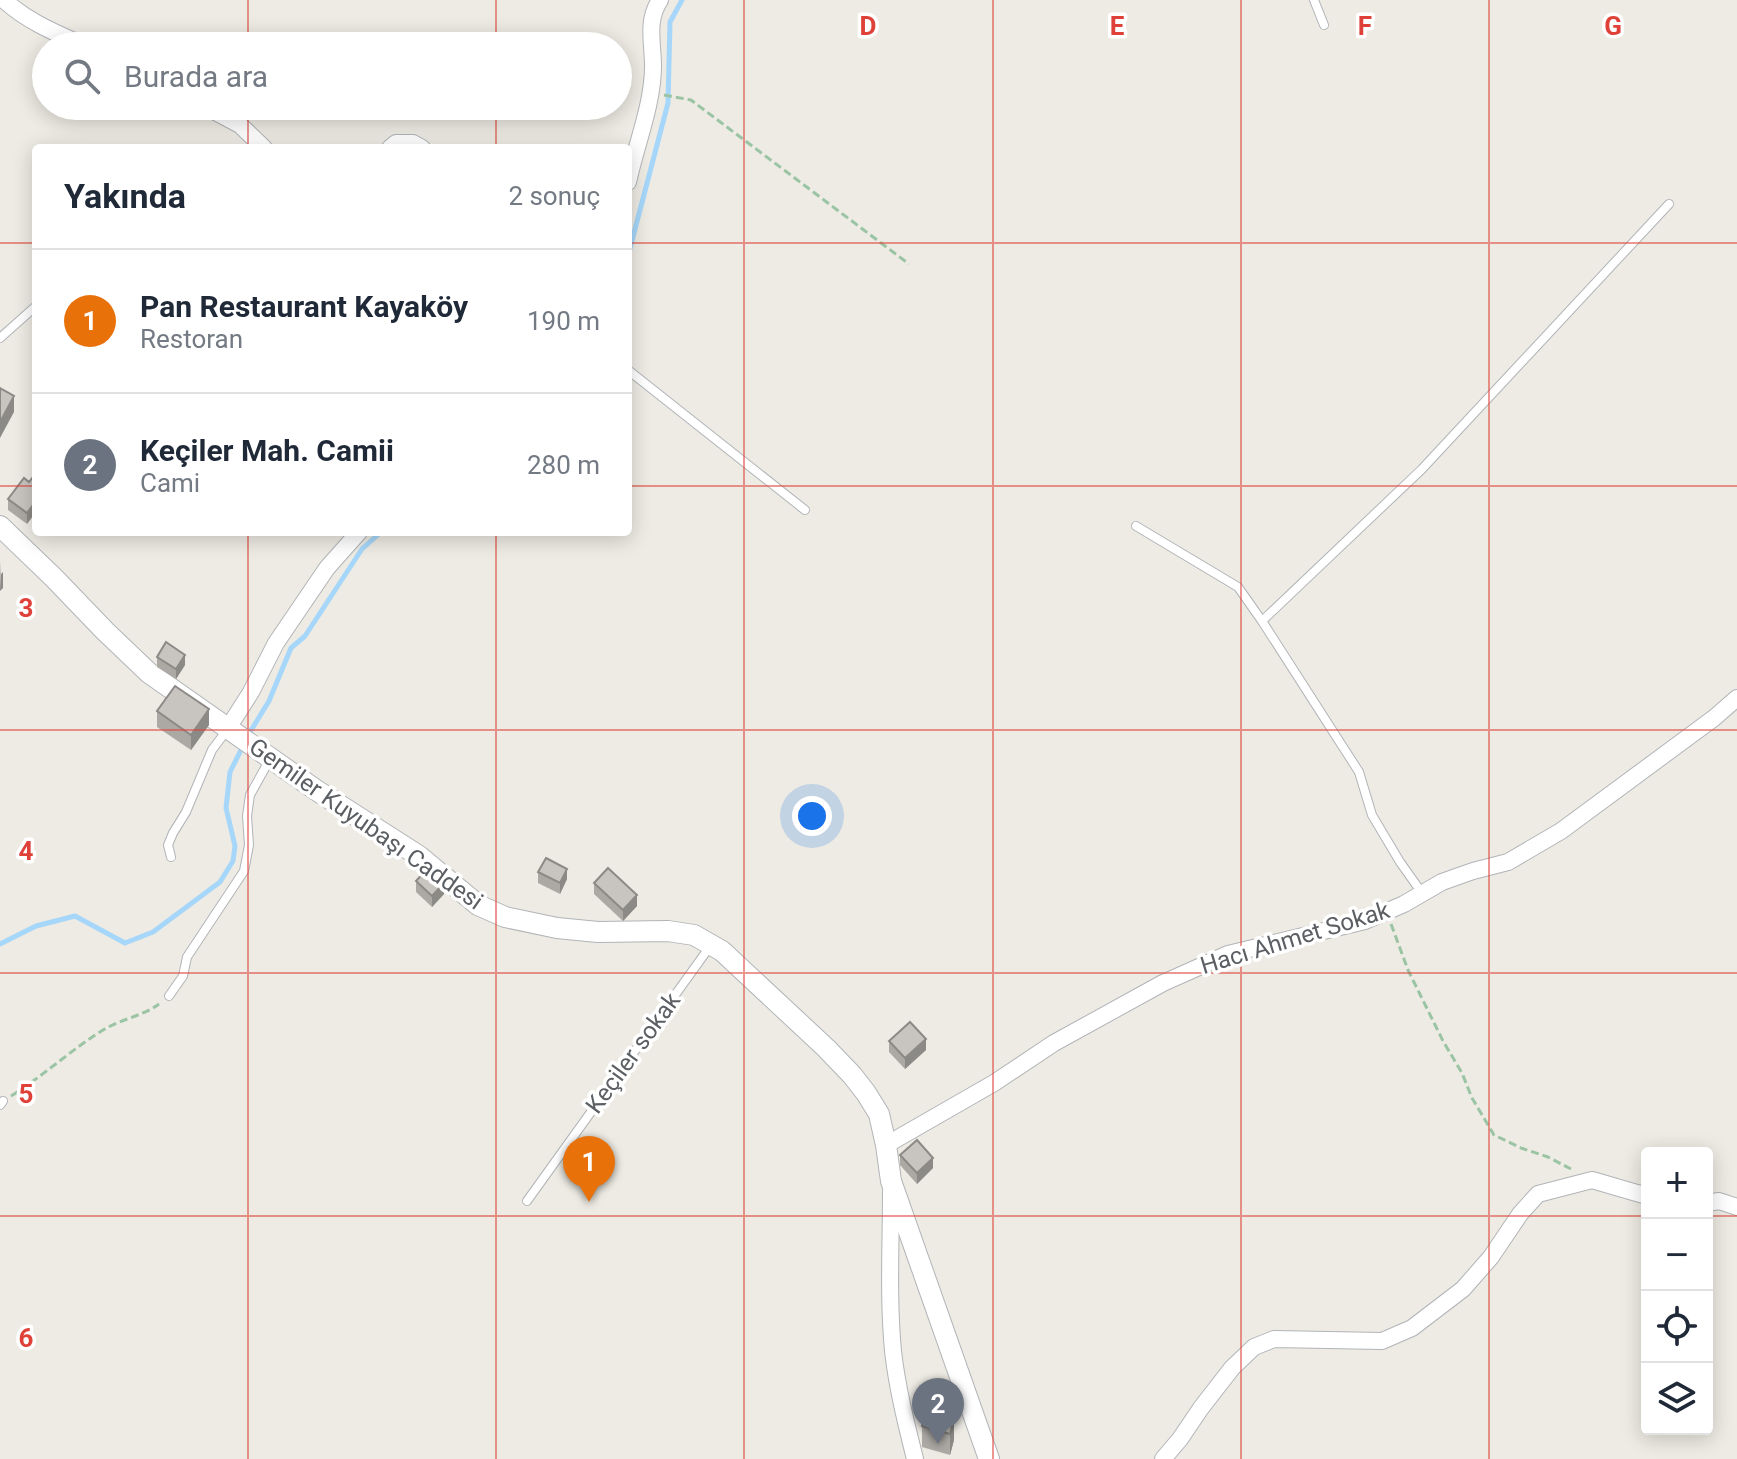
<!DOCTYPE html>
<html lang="tr">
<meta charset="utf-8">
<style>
:root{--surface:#fff;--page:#f2f2f3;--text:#1f2937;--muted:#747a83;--line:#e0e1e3;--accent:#df4138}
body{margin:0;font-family:Roboto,sans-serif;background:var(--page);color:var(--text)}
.controls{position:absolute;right:24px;bottom:24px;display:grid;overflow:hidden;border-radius:8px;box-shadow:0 4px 20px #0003}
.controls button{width:72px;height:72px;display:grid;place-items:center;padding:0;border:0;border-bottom:2px solid var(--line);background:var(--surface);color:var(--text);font:40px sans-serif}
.you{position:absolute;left:812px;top:816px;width:28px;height:28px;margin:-20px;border:6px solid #fff;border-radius:50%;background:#1a73e8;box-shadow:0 0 0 12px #1a73e833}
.badge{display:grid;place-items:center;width:52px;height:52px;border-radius:50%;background:var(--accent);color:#fff;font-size:26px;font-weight:700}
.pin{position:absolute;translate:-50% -66px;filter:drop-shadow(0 2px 4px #0008)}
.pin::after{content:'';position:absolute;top:42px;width:28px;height:24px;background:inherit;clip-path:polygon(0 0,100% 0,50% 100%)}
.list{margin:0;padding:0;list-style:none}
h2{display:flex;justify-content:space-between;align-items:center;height:104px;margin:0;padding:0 32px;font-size:34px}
h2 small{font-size:26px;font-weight:400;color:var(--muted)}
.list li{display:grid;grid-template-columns:52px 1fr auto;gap:24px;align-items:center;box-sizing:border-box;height:144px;padding:0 32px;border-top:2px solid var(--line)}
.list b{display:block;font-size:30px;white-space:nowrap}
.list p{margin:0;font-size:26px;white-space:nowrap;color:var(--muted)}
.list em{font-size:26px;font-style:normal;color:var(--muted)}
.icon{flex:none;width:44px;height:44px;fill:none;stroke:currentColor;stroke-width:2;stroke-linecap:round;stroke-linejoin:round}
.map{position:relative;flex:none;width:1737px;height:1459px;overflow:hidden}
.search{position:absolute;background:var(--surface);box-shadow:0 4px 20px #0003;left:32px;top:32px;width:600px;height:88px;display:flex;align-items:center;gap:20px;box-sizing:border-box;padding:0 28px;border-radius:44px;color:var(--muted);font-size:30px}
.panel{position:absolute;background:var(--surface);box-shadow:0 4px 20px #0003;left:32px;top:144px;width:600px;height:392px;border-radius:8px}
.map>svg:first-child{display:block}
</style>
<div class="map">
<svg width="1737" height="1459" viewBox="0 0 1737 1459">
<rect width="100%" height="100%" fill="#edebe3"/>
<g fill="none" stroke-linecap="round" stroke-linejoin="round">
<g stroke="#a6d7fa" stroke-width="5">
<path d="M628,256L668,103L670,22L682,0"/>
<path d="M247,737L269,701L291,648L305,636L362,549L381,532"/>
<path d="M0,944L36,926L75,916L125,943L153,932L220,882L233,861L235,846L226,808L230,772L243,746"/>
</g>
<defs>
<g id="service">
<path d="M1314,0L1324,25"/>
<path d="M0,338L36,306"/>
<path d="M628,370L805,510"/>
<path d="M1136,526L1238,587L1262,621L1359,772L1372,815L1400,862L1422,893"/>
<path d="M1262,621L1422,469L1669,204"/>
<path d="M171,857L168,845L173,833L186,812L212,750L227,730"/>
<path d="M169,996L183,976L187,957L244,871L249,845L247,816L250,795L270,759"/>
<path d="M0,1105L3,1101"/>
<path d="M527,1201L711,945"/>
</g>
<g id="minor">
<path d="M4,0C28,22 56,33 85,46"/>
<path d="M204,106L240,125L264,148"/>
<path d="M390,148L396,143H413L422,148"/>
<path d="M628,182C636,145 653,104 653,66C653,43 646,21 660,0"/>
<path d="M228,728L251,692L276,643L327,568L359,532"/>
<path d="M886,1145L994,1083L1054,1043L1163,983L1228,954L1365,921L1404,904L1442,882L1473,871L1508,862L1561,831L1714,718L1737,698"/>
<path d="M891,1191C891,1244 888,1298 893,1351C897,1387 906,1423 915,1459"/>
<path d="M1707,1203L1719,1201L1737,1207"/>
<path d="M1163,1459L1180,1439L1201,1408L1232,1368L1254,1347L1274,1339L1382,1341L1412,1328L1463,1289L1491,1257L1520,1214L1538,1194L1592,1180L1647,1196"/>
</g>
<path id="tertiary" d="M0,526L54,578L105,631L149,673L316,790L419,856L478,905L505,917L557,928L598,932L668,931L694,935L722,951L826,1048L852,1075L866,1093L879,1114L886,1145L891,1181L989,1459"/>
</defs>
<use href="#service" stroke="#b1b4b8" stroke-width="10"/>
<use href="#minor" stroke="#b1b4b8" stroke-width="18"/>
<use href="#tertiary" stroke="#b1b4b8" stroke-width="22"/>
<g stroke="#9bc4a5" stroke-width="3" stroke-dasharray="8 4" stroke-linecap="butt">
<path d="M664,95L691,100L909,264"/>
<path d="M1391,924L1408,970L1443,1041L1462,1073L1472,1098L1494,1135L1521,1148L1548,1157L1571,1169"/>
<path d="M11,1096C43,1076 71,1050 103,1030C121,1019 143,1016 159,1004"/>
</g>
<use href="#service" stroke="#fff" stroke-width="8"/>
<use href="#minor" stroke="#fff" stroke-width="16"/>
<use href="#tertiary" stroke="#fff" stroke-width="20"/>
</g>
<g fill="#aca9a5">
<path d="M29,482L27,524L8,510V499Z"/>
<path d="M157,657L185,665L176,679L157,667Z"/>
<path d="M157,711L209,725L191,750L157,727Z"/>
<path d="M538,872L567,879L560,894L538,883Z"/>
<path d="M416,881L444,894L432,907L416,892Z"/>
<path d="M594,883L637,906L623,921L594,894Z"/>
<path d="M889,1041L926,1050L905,1069L889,1052Z"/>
<path d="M900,1155L933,1168L917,1184L900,1165Z"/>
<path d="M954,1419V1440L950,1455L922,1447V1426Z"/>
</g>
<g fill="#8c8a86">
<path d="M14,396V412L0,438V422Z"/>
<path d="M36,501V512L27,524V513Z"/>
<path d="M1,561V574L3,572V588L0,591Z"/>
<path d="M185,655V665L176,679V669Z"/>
<path d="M209,709V725L191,750V735Z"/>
<path d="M567,869V879L560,894V883Z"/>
<path d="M444,883V894L432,907V896Z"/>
<path d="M637,895V906L623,921V910Z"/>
<path d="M926,1039V1050L905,1069V1058Z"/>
<path d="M933,1158V1168L917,1184V1173Z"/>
<path d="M954,1419V1440L950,1455V1434Z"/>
</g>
<g fill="#c8c5c0" stroke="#8c8a86" stroke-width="2">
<path d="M0,388L14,396L0,422Z"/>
<path d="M33,477L36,479V501L27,513L8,499L24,478L29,482Z"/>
<path d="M166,642L185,655L176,669L157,657Z"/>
<path d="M175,686L209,709L191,735L157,711Z"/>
<path d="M546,858L567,869L560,883L538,872Z"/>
<path d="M428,868L444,883L432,896L416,881Z"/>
<path d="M608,868L637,895L623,910L594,883Z"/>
<path d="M910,1022L926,1039L905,1058L889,1041Z"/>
<path d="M917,1140L933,1158L917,1173L900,1155Z"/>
<path d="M926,1411L954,1419L950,1434L922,1426Z"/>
</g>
<path fill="none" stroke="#df4138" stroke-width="2" stroke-opacity="0.55" d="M248,0V46M496,0V46M744,0V1459M993,0V1459M1241,0V1459M1489,0V1459M248,106V148M496,106V148M0,243H36M628,243H1737M0,486H36M628,486H1737M248,532V1459M496,532V1459M0,730H1737M0,973H1737M0,1216H1647M1707,1216H1737"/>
<g text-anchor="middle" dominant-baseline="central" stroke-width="7" stroke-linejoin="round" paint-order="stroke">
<g font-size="24" fill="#5b5f63" stroke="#fff">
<text transform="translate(366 824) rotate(35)">Gemiler Kuyubaşı Caddesi</text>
<text transform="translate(1295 938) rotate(-17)">Hacı Ahmet Sokak</text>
<text transform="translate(633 1053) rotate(-54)">Keçiler sokak</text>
</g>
</g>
<g font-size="26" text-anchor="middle" font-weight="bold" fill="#df4138" stroke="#fff" stroke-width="7" stroke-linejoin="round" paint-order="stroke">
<text x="868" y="35">D</text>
<text x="1117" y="35">E</text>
<text x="1365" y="35">F</text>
<text x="1613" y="35">G</text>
<text x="26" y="617">3</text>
<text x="26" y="860">4</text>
<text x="26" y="1103">5</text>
<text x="26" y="1347">6</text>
</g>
</svg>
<div class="controls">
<button>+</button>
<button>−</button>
<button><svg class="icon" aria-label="locate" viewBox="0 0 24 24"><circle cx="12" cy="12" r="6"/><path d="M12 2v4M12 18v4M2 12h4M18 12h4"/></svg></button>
<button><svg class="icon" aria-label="layers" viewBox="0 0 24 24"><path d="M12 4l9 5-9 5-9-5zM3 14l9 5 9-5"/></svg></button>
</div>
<div class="you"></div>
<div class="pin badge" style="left:589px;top:1202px;background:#e8710a">1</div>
<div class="pin badge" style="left:938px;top:1444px;background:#6b7280">2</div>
<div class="search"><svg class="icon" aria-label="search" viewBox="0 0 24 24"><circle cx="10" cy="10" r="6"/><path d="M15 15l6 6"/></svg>Burada ara</div>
<section class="panel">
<h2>Yakında<small>2 sonuç</small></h2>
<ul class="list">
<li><span class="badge" style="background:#e8710a">1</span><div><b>Pan Restaurant Kayaköy</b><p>Restoran</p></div><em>190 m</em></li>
<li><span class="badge" style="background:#6b7280">2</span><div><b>Keçiler Mah. Camii</b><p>Cami</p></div><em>280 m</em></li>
</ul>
</section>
</div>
